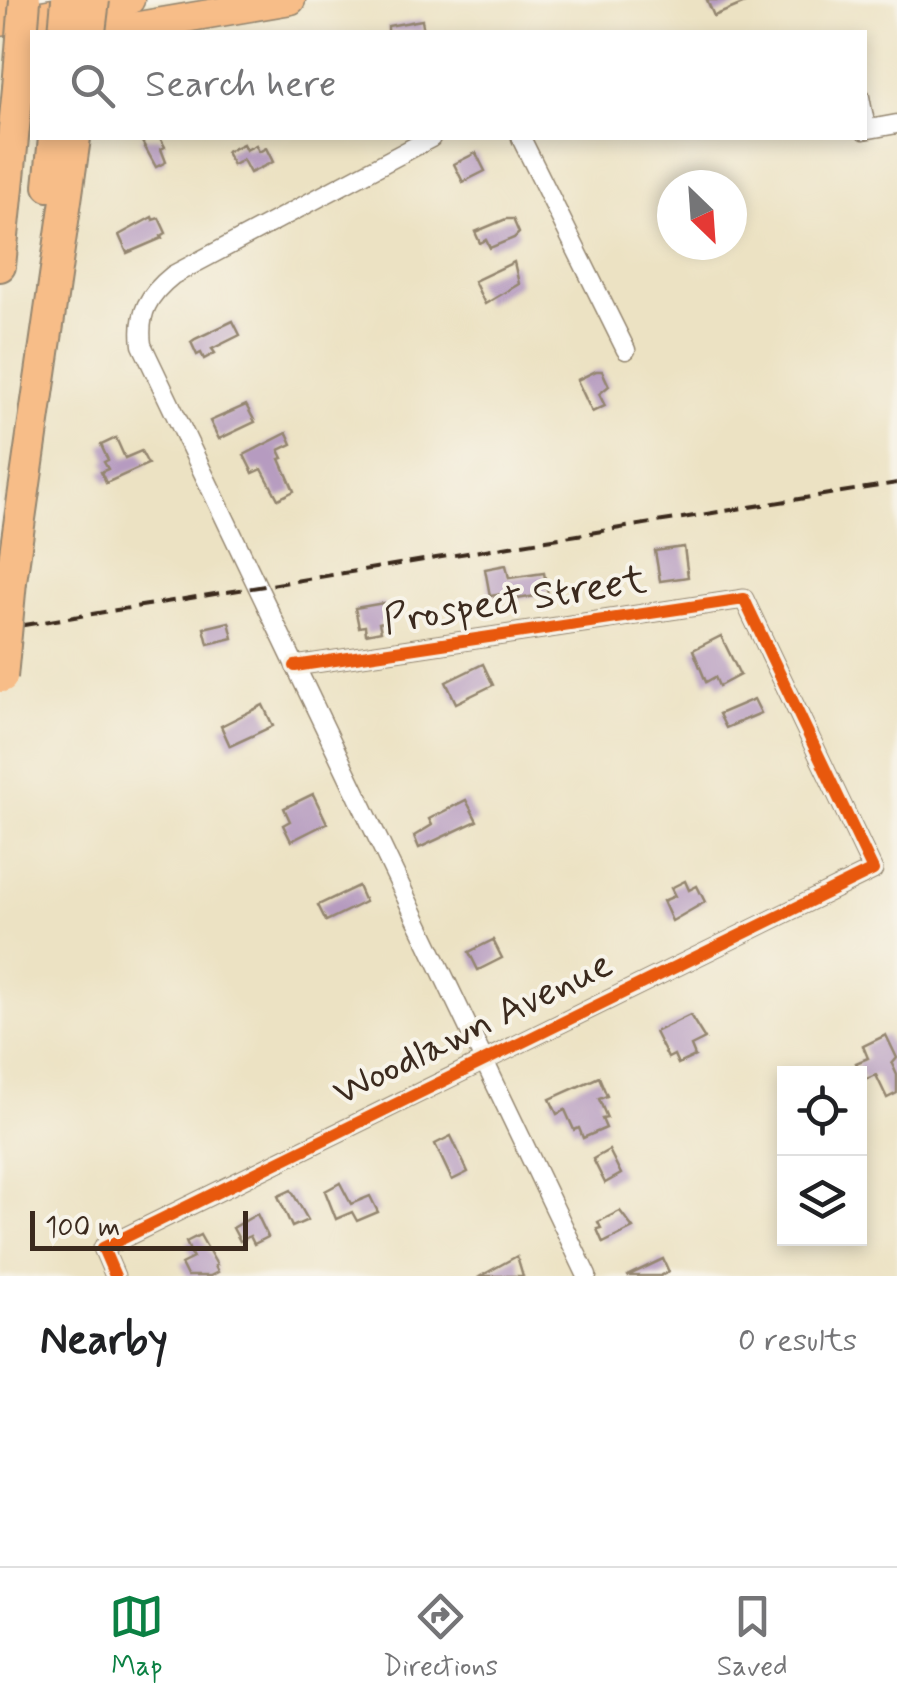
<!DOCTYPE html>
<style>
:root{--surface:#fff;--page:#f2f2f2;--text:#202124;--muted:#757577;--line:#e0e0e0;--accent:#0b8043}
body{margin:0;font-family:Mynerve,sans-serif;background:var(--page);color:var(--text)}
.controls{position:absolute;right:30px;bottom:30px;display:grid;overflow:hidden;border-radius:0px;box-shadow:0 5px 15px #0003}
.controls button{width:90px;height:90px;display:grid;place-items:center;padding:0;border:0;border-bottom:2px solid var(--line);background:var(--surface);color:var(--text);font:50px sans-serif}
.compass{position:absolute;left:657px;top:170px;width:90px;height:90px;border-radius:50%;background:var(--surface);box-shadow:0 5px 15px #0003;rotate:155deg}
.scale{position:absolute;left:30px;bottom:25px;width:218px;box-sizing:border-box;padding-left:10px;border:5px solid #3b2a1e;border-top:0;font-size:28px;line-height:35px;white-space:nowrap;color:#3b2a1e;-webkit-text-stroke:8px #f7f3e8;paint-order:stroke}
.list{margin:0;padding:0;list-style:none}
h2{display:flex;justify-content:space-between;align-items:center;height:130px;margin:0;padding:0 40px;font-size:42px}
h2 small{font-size:32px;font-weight:400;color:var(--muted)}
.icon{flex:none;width:55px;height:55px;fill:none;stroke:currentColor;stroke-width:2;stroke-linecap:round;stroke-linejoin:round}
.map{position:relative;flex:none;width:897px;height:1276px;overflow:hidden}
.search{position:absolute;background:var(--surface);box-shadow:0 5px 15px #0003;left:30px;right:30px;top:30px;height:110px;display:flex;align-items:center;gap:25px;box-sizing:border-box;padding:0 35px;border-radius:0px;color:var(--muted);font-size:38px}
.sheet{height:290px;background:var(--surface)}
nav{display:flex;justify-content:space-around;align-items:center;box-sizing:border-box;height:140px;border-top:2px solid var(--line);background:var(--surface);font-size:28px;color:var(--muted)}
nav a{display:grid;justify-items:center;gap:5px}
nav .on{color:var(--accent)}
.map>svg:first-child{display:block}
</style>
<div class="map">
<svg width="897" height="1276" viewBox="0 0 897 1276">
<rect width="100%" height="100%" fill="#f7f3e8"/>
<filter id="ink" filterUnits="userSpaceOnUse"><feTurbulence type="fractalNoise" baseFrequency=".01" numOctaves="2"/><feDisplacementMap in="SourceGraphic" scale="20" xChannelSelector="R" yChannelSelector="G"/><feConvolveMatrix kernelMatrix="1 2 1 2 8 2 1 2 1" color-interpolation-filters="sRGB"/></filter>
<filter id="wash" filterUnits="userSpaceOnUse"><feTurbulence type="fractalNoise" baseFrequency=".0048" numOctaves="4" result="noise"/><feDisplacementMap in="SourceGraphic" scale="40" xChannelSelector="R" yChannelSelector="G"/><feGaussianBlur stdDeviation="2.25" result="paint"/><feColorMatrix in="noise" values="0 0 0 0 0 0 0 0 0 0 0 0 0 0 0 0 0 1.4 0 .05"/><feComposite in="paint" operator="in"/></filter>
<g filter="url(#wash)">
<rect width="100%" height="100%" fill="#ece2c3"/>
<g id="blocks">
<g fill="#b69bc0">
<path d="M707,0H752L714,16Z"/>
<path d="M422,20L424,32H388V26Z"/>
<path d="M140,138H160L165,147L161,149L166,162L156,167Z"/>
<path d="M243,144L246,150L256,145L259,152L266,148L273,162L250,173L243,160L233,165L226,152Z"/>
<path d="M476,153L485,171L463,182L454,164Z"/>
<path d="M152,217L153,220L159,218L166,233L161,236L162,238L127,253L119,235Z"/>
<path d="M506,219H513L519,233L514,238L490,248L486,240L480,243L475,232Z"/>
<path d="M514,262L519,284L485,304L474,281Z"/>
<path d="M233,321L240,335L212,349L215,353L204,359L201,353L197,355L191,342L195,339Z"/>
<path d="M596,371H602L609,386L599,394L605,406L592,412L577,380Z"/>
<path d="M246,405L255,422L219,439L210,421Z"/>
<path d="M287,433L292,444L279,450L283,458L280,459L294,491L278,499L262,469L253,473L244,455Z"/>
<path d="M116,438L125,458L141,451L148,464L106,483L101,472L108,469L104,462L108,460L101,445Z"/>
<path d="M684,547L688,577L660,581L655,551Z"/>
<path d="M506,565L509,578L544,573L548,594L517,599L516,592L490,596L485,569Z"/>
<path d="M384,603L387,621L379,623L381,631L366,634L365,626L359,627L355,608Z"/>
<path d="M229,622L233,638L208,644L204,628Z"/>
<path d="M721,636L740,675L719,686L715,677L706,682L693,650Z"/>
<path d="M483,664L493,685L456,703L446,682Z"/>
<path d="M754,699L761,713L726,728L719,714Z"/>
<path d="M263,705L273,726L230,746L221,726Z"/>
<path d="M313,794L327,823L291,841L283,825L290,821L284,808Z"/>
<path d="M466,800L477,821L419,848L414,836L432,825L429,819Z"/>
<path d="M685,881L689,890L697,886L705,902L672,921L663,901L675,896L671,888Z"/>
<path d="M358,886L365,902L326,921L318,905Z"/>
<path d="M493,940L502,958L478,970L469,952Z"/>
<path d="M690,1015L705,1039L691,1046L695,1056L678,1064L674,1055L668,1058L655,1032Z"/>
<path d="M886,1035L897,1058L892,1064L897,1075V1093L887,1098L876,1075L864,1080L856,1063L868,1058L863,1046Z"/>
<path d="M599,1077L607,1096L599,1099L607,1118L602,1119L606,1128L583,1138L579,1128L574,1130L565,1110L557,1114L550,1099Z"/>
<path d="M451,1136L468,1172L452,1180L435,1144Z"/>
<path d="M609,1150L621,1174L605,1183L593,1159Z"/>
<path d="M340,1183L351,1204L370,1196L378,1212L357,1221L352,1212L336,1219L325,1191Z"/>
<path d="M291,1190L308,1220L292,1227L278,1196Z"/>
<path d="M620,1211L633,1228L603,1243L597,1229L601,1228L598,1222Z"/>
<path d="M257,1214L268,1237L254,1244L250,1236L240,1241L233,1228Z"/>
<path d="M200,1235L217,1265L215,1266L218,1272L210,1276H187L181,1264L193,1258L186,1242Z"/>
<path d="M517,1256L523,1276H481Z"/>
<path d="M663,1259L669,1272L660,1276H627Z"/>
</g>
</g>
</g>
<g filter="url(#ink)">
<use href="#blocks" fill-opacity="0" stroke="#948670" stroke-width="2.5"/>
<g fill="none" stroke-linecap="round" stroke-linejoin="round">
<defs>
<path id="service" d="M864,94L871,130"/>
<g id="minor">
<path d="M864,130L897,124"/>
<path d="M431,138L173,275C148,295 138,313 142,345L587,1276"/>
<path d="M521,138L626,350"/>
<path d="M115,1276L103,1248L873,870L744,599L295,666"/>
</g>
<g id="primary">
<path d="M0,22L130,0"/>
<path d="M103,32L291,0"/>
</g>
<g id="motorway">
<path d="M0,7V0"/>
<path d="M49,186L54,138"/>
<path d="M0,266L18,88"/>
<path d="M11,581L75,138"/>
</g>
</defs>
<use href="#service" stroke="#948670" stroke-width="12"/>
<use href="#minor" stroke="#948670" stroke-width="21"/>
<use href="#primary" stroke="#948670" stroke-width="31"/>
<use href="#motorway" stroke="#948670" stroke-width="34"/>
<use href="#service" stroke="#fff" stroke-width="9"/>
<use href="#minor" stroke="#fff" stroke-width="18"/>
<use href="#primary" stroke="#f7bd88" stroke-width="28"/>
<use href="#motorway" stroke="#f7bd88" stroke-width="30"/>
<path stroke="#3b2a1e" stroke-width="4" stroke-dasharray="15 8" stroke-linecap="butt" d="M0,629L897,483"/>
<defs>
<g id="motorway-bridge">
<path d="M64,32L67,0"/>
<path d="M90,32L94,0"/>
<path d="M18,88L25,0"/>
<path d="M2,677L11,581"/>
</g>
</defs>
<use href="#motorway-bridge" stroke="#948670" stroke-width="34" stroke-linecap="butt"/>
<use href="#motorway-bridge" stroke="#f7bd88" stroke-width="30"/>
<defs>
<path id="cycleway" d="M115,1276L103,1248L873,870L744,599L295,666"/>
</defs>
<use href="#cycleway" stroke="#f7f3e8" stroke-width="19"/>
<use href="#cycleway" stroke="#e8590c" stroke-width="12"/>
</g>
</g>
<g text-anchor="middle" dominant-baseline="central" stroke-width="8" stroke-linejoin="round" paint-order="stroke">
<g font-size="40" fill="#3b2a1e" stroke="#f7f3e8">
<text transform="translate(515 601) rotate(-9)">Prospect Street</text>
<text transform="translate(473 1029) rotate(-26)">Woodlawn Avenue</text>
</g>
</g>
</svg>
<div class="controls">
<button><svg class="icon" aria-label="locate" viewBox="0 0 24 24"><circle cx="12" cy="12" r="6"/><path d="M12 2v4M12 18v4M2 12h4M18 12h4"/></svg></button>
<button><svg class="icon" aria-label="layers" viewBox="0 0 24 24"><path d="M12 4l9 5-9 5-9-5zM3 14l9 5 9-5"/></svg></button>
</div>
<svg class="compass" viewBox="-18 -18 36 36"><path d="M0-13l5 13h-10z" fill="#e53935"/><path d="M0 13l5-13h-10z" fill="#757577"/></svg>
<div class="scale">100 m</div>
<div class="search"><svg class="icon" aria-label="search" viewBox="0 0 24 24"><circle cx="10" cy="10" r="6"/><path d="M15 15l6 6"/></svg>Search here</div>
</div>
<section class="sheet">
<h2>Nearby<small>0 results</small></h2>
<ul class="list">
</ul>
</section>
<nav>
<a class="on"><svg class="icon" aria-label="map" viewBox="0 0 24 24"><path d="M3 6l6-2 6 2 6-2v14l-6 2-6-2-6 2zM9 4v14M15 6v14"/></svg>Map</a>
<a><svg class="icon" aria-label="directions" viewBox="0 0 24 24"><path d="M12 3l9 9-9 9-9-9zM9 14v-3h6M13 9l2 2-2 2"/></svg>Directions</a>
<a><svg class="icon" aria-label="saved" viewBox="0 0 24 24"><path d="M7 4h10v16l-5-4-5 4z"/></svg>Saved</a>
</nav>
